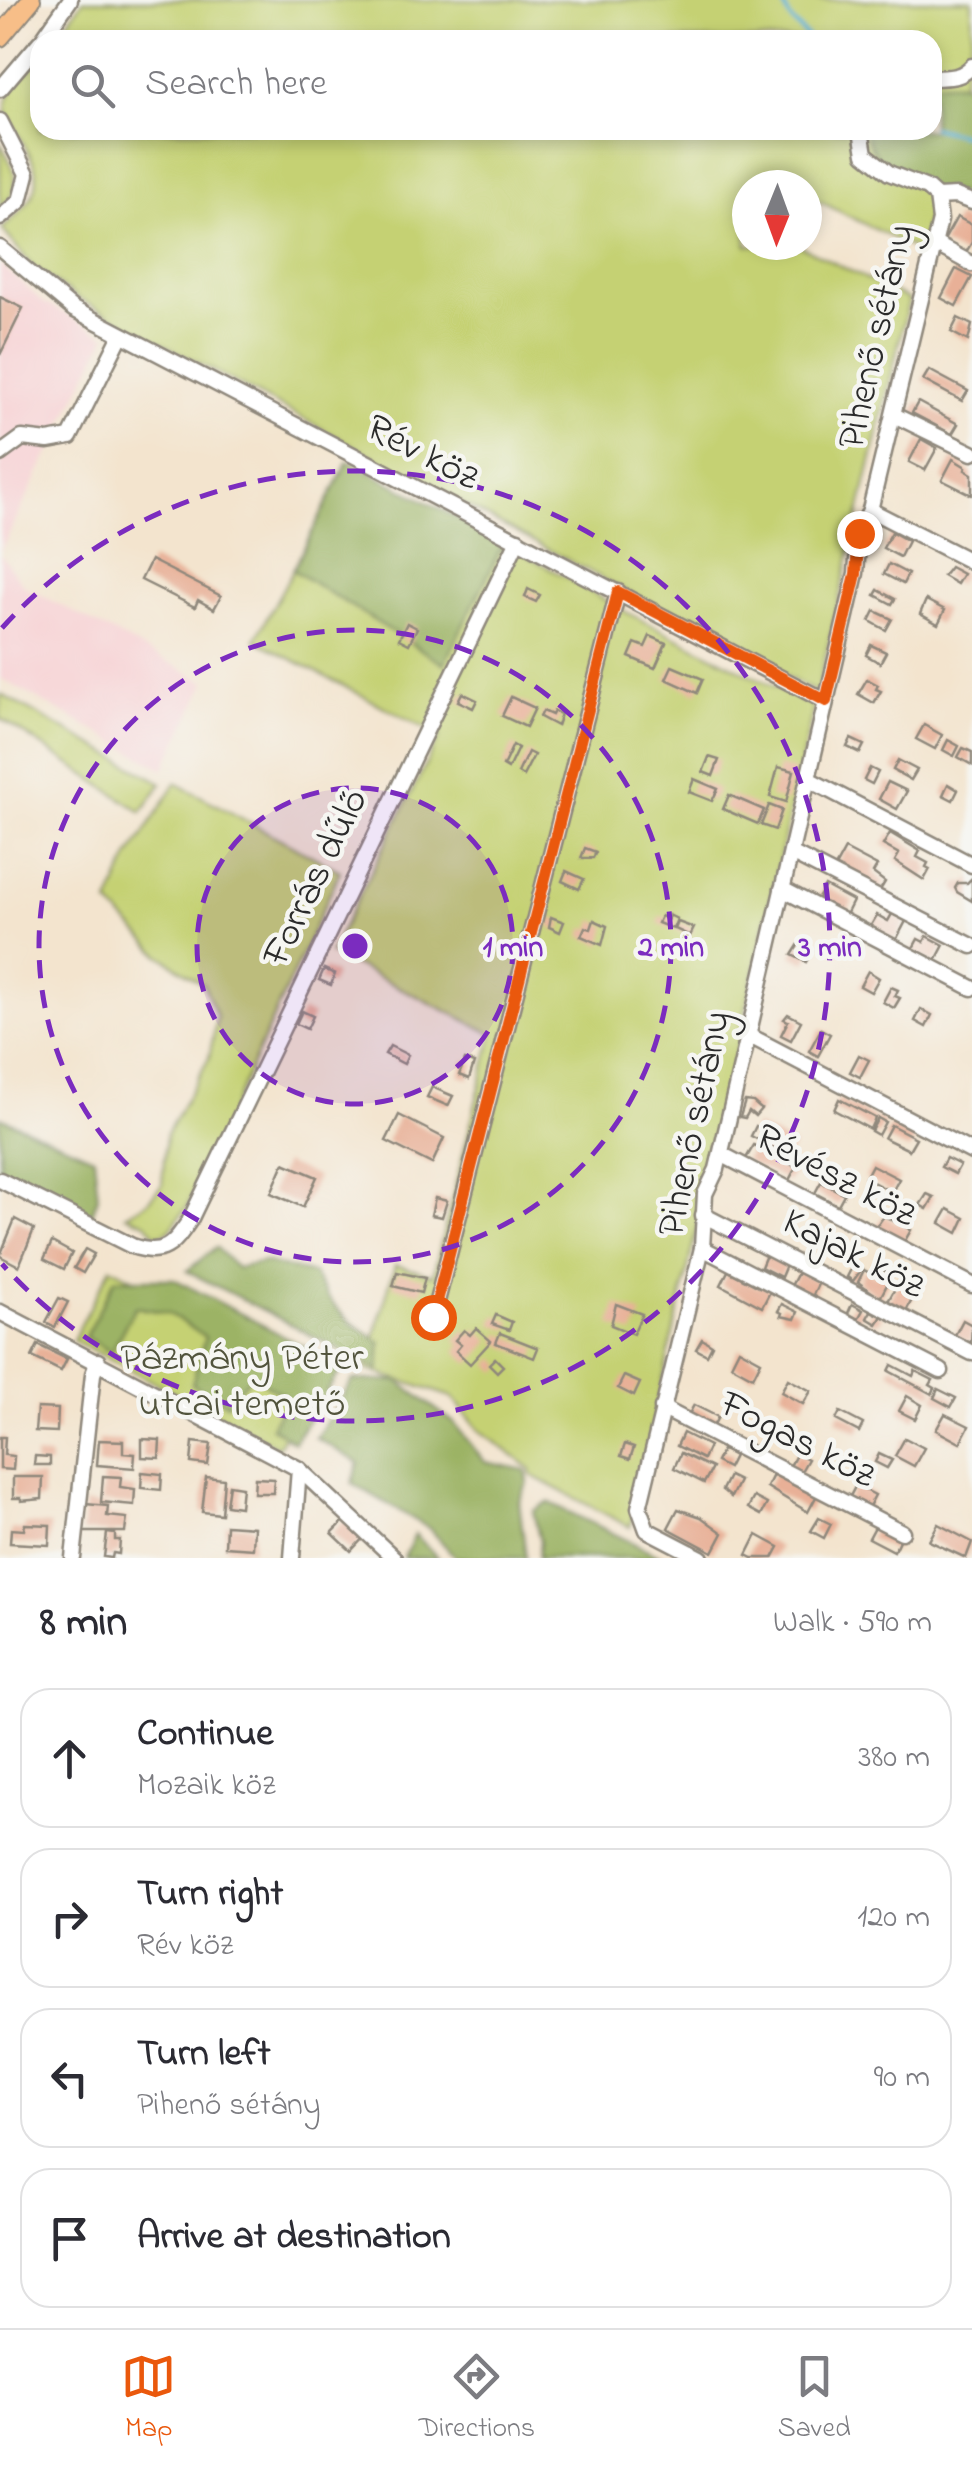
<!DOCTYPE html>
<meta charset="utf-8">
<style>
:root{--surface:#fff;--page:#f2f2f3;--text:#2b2b33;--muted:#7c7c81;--line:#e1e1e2;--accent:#ea580c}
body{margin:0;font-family:"Indie Flower",sans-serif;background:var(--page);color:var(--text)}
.compass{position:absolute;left:732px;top:170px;width:90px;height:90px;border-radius:50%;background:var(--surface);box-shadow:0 5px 15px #0003;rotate:181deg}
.stop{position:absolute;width:30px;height:30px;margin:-22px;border:8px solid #ea580c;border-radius:50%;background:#fff}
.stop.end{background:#ea580c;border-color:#fff;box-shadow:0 2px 10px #0008}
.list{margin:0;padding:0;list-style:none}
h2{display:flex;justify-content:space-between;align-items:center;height:130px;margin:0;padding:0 40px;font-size:42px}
h2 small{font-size:32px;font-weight:400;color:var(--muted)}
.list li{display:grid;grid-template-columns:65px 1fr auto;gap:30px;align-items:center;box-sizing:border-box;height:140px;margin:0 20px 20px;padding:0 20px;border:2px solid var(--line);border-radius:30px}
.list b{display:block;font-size:38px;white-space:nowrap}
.list p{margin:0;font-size:32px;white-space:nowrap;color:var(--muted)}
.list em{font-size:32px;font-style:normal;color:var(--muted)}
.icon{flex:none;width:55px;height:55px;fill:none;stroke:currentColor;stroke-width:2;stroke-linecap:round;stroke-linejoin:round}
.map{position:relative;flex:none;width:972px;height:1558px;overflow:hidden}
.search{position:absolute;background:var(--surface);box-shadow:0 5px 15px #0003;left:30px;right:30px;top:30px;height:110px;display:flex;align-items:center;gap:25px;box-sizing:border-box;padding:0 35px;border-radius:30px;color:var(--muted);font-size:38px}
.sheet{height:770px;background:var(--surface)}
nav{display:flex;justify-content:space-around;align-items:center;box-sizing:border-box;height:140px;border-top:2px solid var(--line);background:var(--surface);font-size:28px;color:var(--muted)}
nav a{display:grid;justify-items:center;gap:5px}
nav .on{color:var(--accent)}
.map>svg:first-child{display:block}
</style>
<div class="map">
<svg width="972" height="1558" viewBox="0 0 972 1558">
<rect width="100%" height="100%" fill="#f6f6f2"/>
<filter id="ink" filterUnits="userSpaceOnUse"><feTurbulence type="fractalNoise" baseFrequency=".01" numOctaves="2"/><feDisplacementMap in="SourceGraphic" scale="20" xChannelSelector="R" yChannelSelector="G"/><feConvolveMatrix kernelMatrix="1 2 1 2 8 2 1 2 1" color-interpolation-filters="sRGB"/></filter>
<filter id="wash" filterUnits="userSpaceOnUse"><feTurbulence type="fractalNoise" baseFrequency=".0048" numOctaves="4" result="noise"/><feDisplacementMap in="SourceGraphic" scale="40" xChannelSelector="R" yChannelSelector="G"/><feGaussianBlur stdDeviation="2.25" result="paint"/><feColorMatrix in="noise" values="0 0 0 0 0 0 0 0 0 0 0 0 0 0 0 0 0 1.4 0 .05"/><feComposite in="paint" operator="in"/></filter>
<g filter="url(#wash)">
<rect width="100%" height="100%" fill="#f3e4ce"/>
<g fill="#f7cfd2">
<path d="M0,264L43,302L106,336L0,552Z"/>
<path d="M0,554L24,586L206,682L164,769L0,678Z"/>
</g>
<g fill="#c5d173" stroke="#787e4f" stroke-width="2.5">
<path d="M83,0H972V34L962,83H932V40H55Z"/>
<path d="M40,58V130H866L933,197L920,252L807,195V185H787L766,174L761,185H747V245H798L909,300L817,693L77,298L32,266L2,229C51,185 42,176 12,123C8,116 4,110 7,101C11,86 30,70 40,58Z"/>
<path d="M0,143C14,166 26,189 0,208Z"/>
<path d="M504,542L626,612L811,705L815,701L630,1527L531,1475V1469L479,1430L452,1397L365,1369L395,1265L433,1275L493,1034L330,953L440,736L255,640L293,570L443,663Z"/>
<path d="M0,694L162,783L142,812L0,718Z"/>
<path d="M176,783L340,871L187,1207L169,1231L157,1236L146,1223L126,1215L146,1203L162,1185L166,1135L209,1058L217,1017L204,985L160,955L109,904L128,859Z"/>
<path d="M111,1267L316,1374L278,1447L73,1340Z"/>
</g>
<g fill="#9cb365" stroke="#646f48" stroke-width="2.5">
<path d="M932,83H962L972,87V193C962,193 950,195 940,193C913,187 867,160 866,130H932Z"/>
<path d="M348,461L504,542L444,664L293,570Z"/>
<path d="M0,1117L94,1157L98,1197L91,1217L0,1170Z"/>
<path d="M216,1247L236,1268L264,1262L314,1274C330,1307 350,1324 381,1342L379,1370L187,1271Z"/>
<path d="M115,1279H174L343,1367L294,1442L271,1427L287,1397L251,1376L227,1404L192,1384L205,1337L168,1313L135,1307L111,1352L85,1337Z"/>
<path d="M353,1380L398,1381L453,1422L485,1462L526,1470L528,1482L519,1502L526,1558H456L430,1529L352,1483L359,1463L316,1438Z"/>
<path d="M548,1502L664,1558H538L540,1542L533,1511Z"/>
<path d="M415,1534L438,1558H404Z"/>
</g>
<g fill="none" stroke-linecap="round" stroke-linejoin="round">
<g stroke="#57afd4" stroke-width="4">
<path d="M780,0L792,21L810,40"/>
<path d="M932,127L972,137"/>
</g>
</g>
<g id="blocks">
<g fill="#e8b097">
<path d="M957,217L972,225V242L964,256L942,244Z"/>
<path d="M956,269L972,277L956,306L941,298Z"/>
<path d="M0,297L23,308L0,355Z"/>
<path d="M958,318L972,325L968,341L951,332Z"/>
<path d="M929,370L968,391L962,401L923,380Z"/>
<path d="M918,402L958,424L952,434L912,413Z"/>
<path d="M921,439L937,448L925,470L909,462Z"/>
<path d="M953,459L966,467L965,470L972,474V495L942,480Z"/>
<path d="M892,532L908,541L900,557L883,548Z"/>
<path d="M151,560L221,596L214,609L198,600L195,607L141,580Z"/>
<path d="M889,564L908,574L903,584L884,574Z"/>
<path d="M950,567L963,574L957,584L943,576Z"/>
<path d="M528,589L540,595L536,602L525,597Z"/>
<path d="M878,590L895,599L892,604L875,595Z"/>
<path d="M926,600L945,610L938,624L920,614Z"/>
<path d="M875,611L892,619L886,630L870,621Z"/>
<path d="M407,623L417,628L409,644L399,639Z"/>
<path d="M650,636L666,643L655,668L629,657L635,643L645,647Z"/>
<path d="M871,645L886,652L880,663L866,655Z"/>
<path d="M672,666L703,679L697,693L666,679Z"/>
<path d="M867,679L878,685L876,689L881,691L874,703L858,694Z"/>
<path d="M462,693L477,700L473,708L458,701Z"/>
<path d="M511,697L535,708L526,727L502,716Z"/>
<path d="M543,711L552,715L554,711L561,714L557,726L540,717Z"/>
<path d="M924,725L942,735L935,749L916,739Z"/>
<path d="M851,739L864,745L860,753L847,747Z"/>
<path d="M948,740L959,746L954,756L943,750Z"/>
<path d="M513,745L518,748L508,769L503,766Z"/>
<path d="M963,748L972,752V765L958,757Z"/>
<path d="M528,752L534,755L523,776L518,773Z"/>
<path d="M709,757L719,760L713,776L703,772Z"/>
<path d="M898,760L917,770L911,780L893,770Z"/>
<path d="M778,767L794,771L786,802L770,797Z"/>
<path d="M870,768L878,772L872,784L864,780Z"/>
<path d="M694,779L718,789L712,801L689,792Z"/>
<path d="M888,782L907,791L897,809L879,799Z"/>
<path d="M948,784L958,790L953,800L943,795Z"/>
<path d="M729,795L764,810L758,824L723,809Z"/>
<path d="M769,805L782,810L775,830L761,825Z"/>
<path d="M890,833L920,851L917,857L928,863L926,867L930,869L924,880L895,861L899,854L883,845Z"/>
<path d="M585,848L596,852L593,858H581Z"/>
<path d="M845,849L877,866L873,873L885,882L879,892L833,871Z"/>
<path d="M566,871L584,879L579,889L562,881Z"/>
<path d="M972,878V901L957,892L955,888L958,883H967Z"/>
<path d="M825,886L853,901L844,919L815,904Z"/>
<path d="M892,914L906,921L896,940L870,927L877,915L888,921Z"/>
<path d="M669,915L677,919L673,929L658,923L661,916L668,919Z"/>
<path d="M551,917L564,922L560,932L549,927Z"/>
<path d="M594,920L607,926L602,945L581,936L585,927L591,929Z"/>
<path d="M678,922L694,928L690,936L675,929Z"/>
<path d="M927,936L944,945L934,964L911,952L918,939L924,942Z"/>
<path d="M345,938L361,947L354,958L339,950Z"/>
<path d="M799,944L812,951L806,962L792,955Z"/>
<path d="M324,969L335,974L331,985L319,980Z"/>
<path d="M868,971L879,978L871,992L860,986Z"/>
<path d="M891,987L898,990L895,996L900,998L894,1008L883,1002Z"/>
<path d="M921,1009L932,1015L926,1027L915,1021Z"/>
<path d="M302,1011L313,1016L307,1029L296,1024Z"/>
<path d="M788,1014L801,1021L791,1040L781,1035L788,1021L784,1019Z"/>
<path d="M821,1029L830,1034L818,1056L809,1051Z"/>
<path d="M390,1046L408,1055L404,1064L385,1054Z"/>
<path d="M859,1055L869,1060L860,1077L850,1072Z"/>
<path d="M465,1060L474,1063L469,1079L459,1075Z"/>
<path d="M432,1087L453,1096L448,1106L427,1097Z"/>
<path d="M839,1099L875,1118L870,1129L834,1110Z"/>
<path d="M745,1101L753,1102L761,1109L755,1116L749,1111L745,1118L740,1117Z"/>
<path d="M399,1115L444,1138L432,1164L386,1141Z"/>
<path d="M878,1118L885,1122L878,1135L871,1131Z"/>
<path d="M891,1125L916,1138L909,1150L884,1138Z"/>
<path d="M756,1126L794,1145L788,1156L771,1146L768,1152L796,1167L788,1182L745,1160L754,1145L763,1149L766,1144L751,1136Z"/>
<path d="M946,1158L960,1165L955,1174L941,1167Z"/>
<path d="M284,1163L317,1177L303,1207L271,1193Z"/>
<path d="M872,1165L899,1179L892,1192L865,1178Z"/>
<path d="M821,1182L844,1194L838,1205L815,1193Z"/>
<path d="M927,1194L934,1197L927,1209L920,1205Z"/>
<path d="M435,1198L447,1201L442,1217L431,1215Z"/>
<path d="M948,1209L965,1218L958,1233L940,1223Z"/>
<path d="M884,1216L911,1230L903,1244L878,1231L876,1227Z"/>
<path d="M15,1219L34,1229L19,1266L0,1256Z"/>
<path d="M52,1242L72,1253L64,1269L44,1259Z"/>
<path d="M85,1249L94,1254L83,1273L74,1268Z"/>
<path d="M766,1255L786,1265L781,1277L761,1267Z"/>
<path d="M853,1265L861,1270L853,1281L847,1277Z"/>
<path d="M881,1269L892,1275L880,1298L858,1282L864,1270L877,1277Z"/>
<path d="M728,1271L759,1287L760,1284L771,1290L762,1307L721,1285Z"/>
<path d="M799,1271L819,1282L812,1297L791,1286Z"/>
<path d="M397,1272L425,1278L421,1293L393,1286Z"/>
<path d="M898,1283L914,1290L915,1294L904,1315L886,1305Z"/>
<path d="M59,1298L68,1302L55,1327L46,1322Z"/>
<path d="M616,1304L642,1314L633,1334L611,1325Z"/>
<path d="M782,1304L798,1312L795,1319L781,1316L782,1313L778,1311Z"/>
<path d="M852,1304L863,1310L858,1319L848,1313Z"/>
<path d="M871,1311L882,1316L877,1324L867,1318Z"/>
<path d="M496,1315L512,1322L509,1330L492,1324Z"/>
<path d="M963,1320L972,1325L971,1343L955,1335Z"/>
<path d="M476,1328L491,1341L470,1364L456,1351L461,1345L455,1340L464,1330L470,1335Z"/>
<path d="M500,1333L538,1348L534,1358L496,1343Z"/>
<path d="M702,1339L712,1345L707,1355L696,1349Z"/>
<path d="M38,1345L67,1359L61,1371L32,1357Z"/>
<path d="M739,1349L761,1361L753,1377L731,1365Z"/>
<path d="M495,1358L503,1366L497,1372L489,1364Z"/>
<path d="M892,1365L913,1376L915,1371L933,1380L930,1385L935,1388L932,1394L889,1371Z"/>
<path d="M624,1376L640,1383L634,1396L618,1388Z"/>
<path d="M788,1379L811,1391L803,1404L781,1392Z"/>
<path d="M938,1389L956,1398L951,1407L934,1398Z"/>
<path d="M907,1396L922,1405L915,1419L899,1411Z"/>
<path d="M694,1405L718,1417L711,1430L687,1418Z"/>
<path d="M37,1408L58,1409L57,1432L35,1431Z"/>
<path d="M840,1412L863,1424L859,1432L836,1420Z"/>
<path d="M945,1414L969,1426L960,1443L936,1430Z"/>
<path d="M683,1433L709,1446L703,1459L677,1446Z"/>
<path d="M0,1437H5L4,1455L14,1456L13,1470L0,1469Z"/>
<path d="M905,1438L924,1448L914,1466L895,1456Z"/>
<path d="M142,1439L160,1440L159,1458L142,1457Z"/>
<path d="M99,1440L123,1441V1453L135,1454L134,1468L97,1465Z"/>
<path d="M193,1442L211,1444L208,1465L191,1463Z"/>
<path d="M625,1444L634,1447L630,1459L621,1456Z"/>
<path d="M722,1450L734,1456L728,1468L716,1462Z"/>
<path d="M681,1453L712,1468L704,1483L674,1468Z"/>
<path d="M797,1453L808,1459L800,1473L789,1468Z"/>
<path d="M879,1454L892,1460L887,1468L875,1462Z"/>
<path d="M35,1456L50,1457V1465H34Z"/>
<path d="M775,1471L818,1493L808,1512L767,1487Z"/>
<path d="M142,1472L162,1474L161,1490L141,1488Z"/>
<path d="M103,1476L121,1477L120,1487L135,1489L134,1505L101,1502Z"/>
<path d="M729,1476L739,1481L731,1497L722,1490Z"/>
<path d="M13,1477H43L42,1499L21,1501V1498H13Z"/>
<path d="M206,1477L224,1479L221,1514L202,1512Z"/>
<path d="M255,1478L274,1479L273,1493H254Z"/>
<path d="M229,1485L242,1487L240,1507L226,1505Z"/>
<path d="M856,1485L875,1495L867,1510L848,1500Z"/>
<path d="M754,1497L767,1504L761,1515L748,1508Z"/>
<path d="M85,1504L108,1506L107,1516L127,1518L125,1532H82Z"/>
<path d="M678,1509L701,1517L723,1533L713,1552L668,1528Z"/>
<path d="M347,1518L365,1536L351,1551L332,1533Z"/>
<path d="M819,1518L831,1524L824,1538L811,1531Z"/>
<path d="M25,1524L50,1525L49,1545L10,1543L11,1529L24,1530Z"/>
<path d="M938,1524L972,1542L966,1558L929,1541Z"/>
<path d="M226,1525L254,1527L253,1549L225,1547Z"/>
<path d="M876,1525L900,1538L894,1551L869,1538Z"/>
<path d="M107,1533L115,1534V1540H120L119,1554L113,1553L112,1558L104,1557Z"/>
<path d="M757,1535L779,1547L773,1558H753L747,1555Z"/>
</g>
</g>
</g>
<g filter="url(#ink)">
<use href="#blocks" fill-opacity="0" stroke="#8f887c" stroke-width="2.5"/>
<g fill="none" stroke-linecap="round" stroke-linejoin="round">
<defs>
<g id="minor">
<path d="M42,40L70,0"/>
<path d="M932,78C949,77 960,79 972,66"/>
<path d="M0,89L40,42"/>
<path d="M0,121L27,174L20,201L0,218"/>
<path d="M937,197L956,196L972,202"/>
<path d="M935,244L972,264"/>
<path d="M0,248L73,309L825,701"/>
<path d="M894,415L972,453"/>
<path d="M0,454L22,438L48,441L70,437L121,335"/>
<path d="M870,510L972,562"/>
<path d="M810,780L972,865"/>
<path d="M791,853L972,946"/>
<path d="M782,889L972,988"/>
<path d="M748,1035L972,1152"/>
<path d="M721,1154L972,1285"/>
<path d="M0,1180L132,1246C164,1257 173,1245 190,1220L518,540"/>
<path d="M703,1215L972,1353"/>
<path d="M702,1248L941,1371"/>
<path d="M0,1312L299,1469L394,1558"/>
<path d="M433,1317L618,592"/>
<path d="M662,1408L902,1532"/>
<path d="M73,1558L93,1374L98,1361"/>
<path d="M292,1558L299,1469"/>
<path d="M701,1558L647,1530L639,1508L702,1248L705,1194L717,1169L856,573L859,533L870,510L940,220L937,197L927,188L889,173L865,154L861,130"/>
</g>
<path id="major" d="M0,37L31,0"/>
</defs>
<use href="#minor" stroke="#8f887c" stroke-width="19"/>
<use href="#major" stroke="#8f887c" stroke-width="22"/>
<use href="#minor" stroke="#fff" stroke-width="14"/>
<use href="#major" stroke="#f7be88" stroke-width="18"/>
</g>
</g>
<g fill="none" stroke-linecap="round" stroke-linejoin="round" filter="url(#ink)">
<path stroke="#ea580c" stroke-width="12" d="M433,1317L618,592L826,701L856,574L859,533"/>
</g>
<circle cx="355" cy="946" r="158" fill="#7b2cbf" fill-opacity=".12"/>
<g fill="none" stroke="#7b2cbf" stroke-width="5" stroke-dasharray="18 12">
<circle cx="355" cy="946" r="158"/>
<circle cx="355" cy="946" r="316"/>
<path d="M2 628A475 475 0 1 1 2 1264"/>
</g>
<g text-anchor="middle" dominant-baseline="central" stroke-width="9" stroke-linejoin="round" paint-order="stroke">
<g font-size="40" fill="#2b2b2b" stroke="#f6f6f2">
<text transform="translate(878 337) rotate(-77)">Pihenő sétány</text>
<text transform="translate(422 454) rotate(27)">Rév köz</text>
<text transform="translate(317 878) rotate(-64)">Forrás dűlő</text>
<text transform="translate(696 1124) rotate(-78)">Pihenő sétány</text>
<text transform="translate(835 1177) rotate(28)">Révész köz</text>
<text transform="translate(853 1255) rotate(27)">Kajak köz</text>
<text transform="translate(797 1441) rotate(27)">Fogas köz</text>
</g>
<g font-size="40" fill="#52543d" stroke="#f6f6f2">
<text x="242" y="1359">Pázmány Péter<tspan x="242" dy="46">utcai temető</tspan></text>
</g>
</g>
<circle cx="355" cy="946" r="15" fill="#7b2cbf" stroke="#f6f6f2" stroke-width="5"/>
<g font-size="30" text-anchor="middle" font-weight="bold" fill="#7b2cbf" stroke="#f6f6f2" stroke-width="9" stroke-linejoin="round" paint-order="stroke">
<text x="513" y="956">1 min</text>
<text x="671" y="956">2 min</text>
<text x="830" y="956">3 min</text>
</g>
</svg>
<svg class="compass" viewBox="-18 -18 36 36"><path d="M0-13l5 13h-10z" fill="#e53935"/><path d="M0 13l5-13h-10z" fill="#7c7c81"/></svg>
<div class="stop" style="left:433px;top:1317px"></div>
<div class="stop end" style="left:859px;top:533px"></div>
<div class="search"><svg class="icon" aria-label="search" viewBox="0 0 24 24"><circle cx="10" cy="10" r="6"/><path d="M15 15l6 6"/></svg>Search here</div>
</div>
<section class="sheet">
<h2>8 min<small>Walk · 590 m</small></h2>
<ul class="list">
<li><svg class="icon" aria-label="ahead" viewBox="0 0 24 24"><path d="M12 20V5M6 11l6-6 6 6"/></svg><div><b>Continue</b><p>Mozaik köz</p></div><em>380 m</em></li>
<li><svg class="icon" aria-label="right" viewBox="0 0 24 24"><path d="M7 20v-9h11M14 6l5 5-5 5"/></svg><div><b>Turn right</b><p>Rév köz</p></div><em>120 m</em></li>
<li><svg class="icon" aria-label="left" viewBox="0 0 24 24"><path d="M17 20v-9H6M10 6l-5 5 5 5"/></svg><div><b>Turn left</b><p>Pihenő sétány</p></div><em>90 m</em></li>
<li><svg class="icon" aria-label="arrive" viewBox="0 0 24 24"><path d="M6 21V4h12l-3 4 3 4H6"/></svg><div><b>Arrive at destination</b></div></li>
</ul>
</section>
<nav>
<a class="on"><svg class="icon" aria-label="map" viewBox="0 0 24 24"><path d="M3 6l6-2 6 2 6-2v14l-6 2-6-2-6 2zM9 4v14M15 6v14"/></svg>Map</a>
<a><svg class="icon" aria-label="directions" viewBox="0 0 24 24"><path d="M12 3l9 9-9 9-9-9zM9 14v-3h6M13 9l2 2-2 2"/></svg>Directions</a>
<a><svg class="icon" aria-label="saved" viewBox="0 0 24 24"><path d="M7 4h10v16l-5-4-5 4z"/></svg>Saved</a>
</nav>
